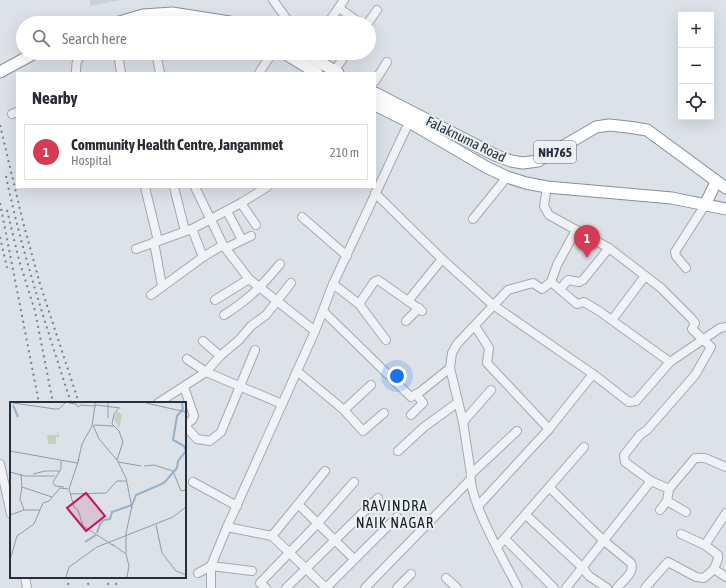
<!DOCTYPE html>
<meta charset="utf-8">
<style>
:root{--surface:#fff;--page:#f2f2f3;--text:#2b2b33;--muted:#7c7c81;--line:#e1e1e2;--accent:#d53b53}
body{margin:0;font-family:"Asap Condensed",sans-serif;background:var(--page);color:var(--text)}
.controls{position:absolute;right:12px;top:12px;display:grid;overflow:hidden;border-radius:0px;box-shadow:0 4px 16px #0002}
.controls button{width:36px;height:36px;display:grid;place-items:center;padding:0;border:0;border-bottom:1px solid var(--line);background:var(--surface);color:var(--text);font:20px sans-serif}
.you{position:absolute;left:397px;top:376px;width:14px;height:14px;margin:-10px;border:3px solid #fff;border-radius:50%;background:#1a73e8;box-shadow:0 0 0 6px #1a73e833}
.badge{display:grid;place-items:center;width:26px;height:26px;border-radius:50%;background:var(--accent);color:#fff;font-size:13px;font-weight:700}
.pin{position:absolute;translate:-50% -33px;filter:drop-shadow(0 1px 2px #0008)}
.pin::after{content:'';position:absolute;top:21px;width:14px;height:12px;background:inherit;clip-path:polygon(0 0,100% 0,50% 100%)}
.list{margin:0;padding:0;list-style:none}
h2{display:flex;justify-content:space-between;align-items:center;height:52px;margin:0;padding:0 16px;font-size:17px}
h2 small{font-size:13px;font-weight:400;color:var(--muted)}
.list li{display:grid;grid-template-columns:26px 1fr auto;gap:12px;align-items:center;box-sizing:border-box;height:56px;margin:0 8px 8px;padding:0 8px;border:1px solid var(--line);border-radius:0px}
.list b{display:block;font-size:15px;white-space:nowrap}
.list p{margin:0;font-size:13px;white-space:nowrap;color:var(--muted)}
.list em{font-size:13px;font-style:normal;color:var(--muted)}
.icon{flex:none;width:22px;height:22px;fill:none;stroke:currentColor;stroke-width:2;stroke-linecap:round;stroke-linejoin:round}
.map{position:relative;flex:none;width:726px;height:588px;overflow:hidden}
.search{position:absolute;background:var(--surface);box-shadow:0 4px 16px #0002;left:16px;top:16px;width:360px;height:44px;display:flex;align-items:center;gap:10px;box-sizing:border-box;padding:0 14px;border-radius:22px;color:var(--muted);font-size:15px}
.panel{position:absolute;background:var(--surface);box-shadow:0 4px 16px #0002;left:16px;top:72px;width:360px;height:116px;border-radius:0px}
.map>svg:first-child{display:block}
</style>
<div class="map">
<svg width="726" height="588" viewBox="0 0 726 588">
<rect width="100%" height="100%" fill="#dde2e8"/>
<path fill="#cbd1da" d="M90,0H121L90,6Z"/>
<g fill="none" stroke-linecap="round" stroke-linejoin="round">
<defs>
<g id="minor">
<path d="M273,0L286,18L287,23"/>
<path d="M339,8L360,23"/>
<path d="M328,23L344,0"/>
<path d="M368,23L377,10"/>
<path d="M118,53L121,73"/>
<path d="M156,53L160,73"/>
<path d="M334,71L347,53"/>
<path d="M76,73C76,63 76,57 86,53"/>
<path d="M259,73L272,53"/>
<path d="M375,81L387,62"/>
<path d="M12,114L17,112"/>
<path d="M145,187L158,241"/>
<path d="M174,187L185,231"/>
<path d="M195,187L223,245L249,279L315,331"/>
<path d="M547,187L544,206L549,215L609,248L661,288L691,318L695,323L692,329L711,347L695,375L647,430L640,435L624,455L625,462L651,481"/>
<path d="M375,193L442,259L493,305L593,374L629,402L636,401L670,362L720,328L726,327"/>
<path d="M241,203L256,225"/>
<path d="M227,211L242,240"/>
<path d="M302,217L347,256"/>
<path d="M473,219L507,177"/>
<path d="M192,229L203,257"/>
<path d="M154,242L162,286"/>
<path d="M226,248L251,236"/>
<path d="M136,249L192,229L241,203L267,187"/>
<path d="M686,268L676,256L675,252L705,205"/>
<path d="M551,282L557,265L576,230"/>
<path d="M333,284L359,304L374,282L378,280L408,301"/>
<path d="M560,289L568,280L579,282L583,280L609,248"/>
<path d="M151,295L203,257L223,245"/>
<path d="M215,300L249,279"/>
<path d="M359,304L386,340"/>
<path d="M323,311L411,397L420,392L450,368"/>
<path d="M422,311L408,301L442,259"/>
<path d="M224,315C249,299 261,287 280,264"/>
<path d="M612,320L645,276"/>
<path d="M406,321L419,308"/>
<path d="M475,326L489,348L487,363L549,429"/>
<path d="M203,341L220,356"/>
<path d="M187,359L206,372L282,404"/>
<path d="M297,371L344,410"/>
<path d="M371,385L344,410L363,431L384,413"/>
<path d="M184,387L194,416L192,420L186,424L188,429L197,439L210,441L221,432L255,350"/>
<path d="M158,403L206,372L220,356L239,340L251,326L266,315L291,283"/>
<path d="M411,415L423,403L416,394"/>
<path d="M463,422L491,390"/>
<path d="M398,451L424,427L457,403"/>
<path d="M0,464L11,514"/>
<path d="M471,474L517,431"/>
<path d="M193,482L237,506"/>
<path d="M550,488L604,541L631,563C635,573 623,580 617,588"/>
<path d="M669,489L695,458H705L726,467"/>
<path d="M667,501L686,512"/>
<path d="M298,504L354,559"/>
<path d="M478,506L549,429L593,374"/>
<path d="M526,515L582,567L589,576L607,588"/>
<path d="M227,527L272,536L326,588"/>
<path d="M681,534L705,545"/>
<path d="M272,536L325,471"/>
<path d="M505,539L554,588"/>
<path d="M497,547L584,447"/>
<path d="M714,569L718,559V555L705,545L726,513"/>
<path d="M198,573L211,566L252,571"/>
<path d="M25,577L27,588"/>
<path d="M446,578L457,588"/>
<path d="M211,588V566L227,527L315,331L333,284L411,118"/>
<path d="M266,588L260,583L318,523L354,482"/>
<path d="M286,588L378,498"/>
<path d="M326,588L397,517"/>
<path d="M365,588L470,480"/>
<path d="M397,588L411,574"/>
<path d="M518,588C506,564 467,498 471,474L463,422L450,368L452,353L457,344L508,290L533,283L542,289L551,282L577,304L584,302L599,311L670,362"/>
<path d="M566,588L651,481L669,489L667,501L660,510"/>
<path d="M645,588L668,562L696,577L704,578L714,569L726,577"/>
</g>
<g id="highway">
<path d="M116,23L143,15L172,13L236,23"/>
<path d="M284,53L317,73"/>
<path d="M305,53L338,73"/>
<path d="M0,72L35,53"/>
<path d="M375,93L495,155L511,161L523,163L538,161L596,127L609,125L628,127L647,130L726,188"/>
<path d="M375,105L409,122L486,167L507,177L526,183L547,187L672,198L726,209"/>
<path d="M705,205L716,182"/>
</g>
</defs>
<use href="#minor" stroke="#a2a9b2" stroke-width="10"/>
<use href="#highway" stroke="#848f9f" stroke-width="13"/>
<use href="#minor" stroke="#f0f2f6" stroke-width="8"/>
<use href="#highway" stroke="#fff" stroke-width="11"/>
<g stroke="#768192" stroke-width="2" stroke-dasharray="2 4" stroke-linecap="butt">
<path d="M0,125L23,222L40,284L79,403"/>
<path d="M6,176C22,254 47,328 71,403"/>
<path d="M0,203L39,403"/>
<path d="M7,210L19,260L35,311L53,403"/>
<path d="M0,237L7,268"/>
<path d="M67,577L69,588"/>
<path d="M87,577L89,588"/>
<path d="M107,577L109,588"/>
<path d="M115,577L117,588"/>
</g>
</g>
<g text-anchor="middle" dominant-baseline="central" stroke-width="4" stroke-linejoin="round" paint-order="stroke">
<rect fill="#edf1f6" stroke="#626977" stroke-width="1" x="534" y="141" width="42" height="22" rx="3"/>
<g font-size="13" font-weight="bold" fill="#262f40">
<text x="555" y="152">NH765</text>
</g>
<g font-size="14" fill="#262f40" stroke="#edf1f6">
<text transform="translate(466 139) rotate(26)">Falaknuma Road</text>
</g>
<g font-size="15" letter-spacing="1" fill="#182130" stroke="#edf1f6">
<text x="395" y="505">RAVINDRA<tspan x="395" dy="17">NAIK NAGAR</tspan></text>
</g>
</g>
<g transform="translate(10 402)">
<rect width="176" height="176" fill="#dde2e8"/>
<path d="M107,9L112,13L109,27L104,16ZM47,29L50,35H46V42H38L37,33H47Z" fill="#c3d2be"/>
<path fill="none" stroke="#96b0ca" stroke-width="2" d="M3,3L8,15M87,131L90,122L94,118L100,117L102,110L122,103L126,93L154,81L167,66L168,59L176,49L174,44L163,38L167,14L173,7L172,1M75,140L86,133"/>
<path fill="none" stroke="#949aa5" stroke-width="1" d="M3,1L45,7H49L55,1M59,1L66,2L68,5L71,3M98,1V16M136,1L176,10M71,3L83,4L86,1M85,5L86,3L110,6M83,23L89,37L107,58L116,76L122,106M84,23L104,24M0,49L67,61M69,57L59,87L64,105L68,108L73,124L104,144M107,58L113,40L109,29L102,22L104,12L108,7M51,59V67L43,80L45,84L54,85M68,59L72,42L82,24L85,3M108,60L131,64M134,64L144,63L163,69L171,89L176,88M0,70L15,74H45M11,72L12,85L42,95M23,72L35,69H49M12,85L10,97L14,108M61,92L96,91L107,79H116M0,113L14,108H30M146,123L152,151L166,169L176,173M102,142L116,152L119,164L117,175M116,151V131L122,104M0,158L7,134L24,122L33,101L39,99L50,86L58,87M56,175L59,165L87,145L163,115L176,105"/>
<path fill="#c2185b" fill-opacity="0.15" stroke="#c2185b" stroke-width="2" d="M76,91L95,114L76,129L57,106Z"/>
<rect width="176" height="176" fill="none" stroke="#262f40" stroke-width="2"/>
</g>
</svg>
<div class="controls">
<button>+</button>
<button>−</button>
<button><svg class="icon" aria-label="locate" viewBox="0 0 24 24"><circle cx="12" cy="12" r="6"/><path d="M12 2v4M12 18v4M2 12h4M18 12h4"/></svg></button>
</div>
<div class="you"></div>
<div class="pin badge" style="left:587px;top:258px">1</div>
<div class="search"><svg class="icon" aria-label="search" viewBox="0 0 24 24"><circle cx="10" cy="10" r="6"/><path d="M15 15l6 6"/></svg>Search here</div>
<section class="panel">
<h2>Nearby<small></small></h2>
<ul class="list">
<li><span class="badge">1</span><div><b>Community Health Centre, Jangammet</b><p>Hospital</p></div><em>210 m</em></li>
</ul>
</section>
</div>
